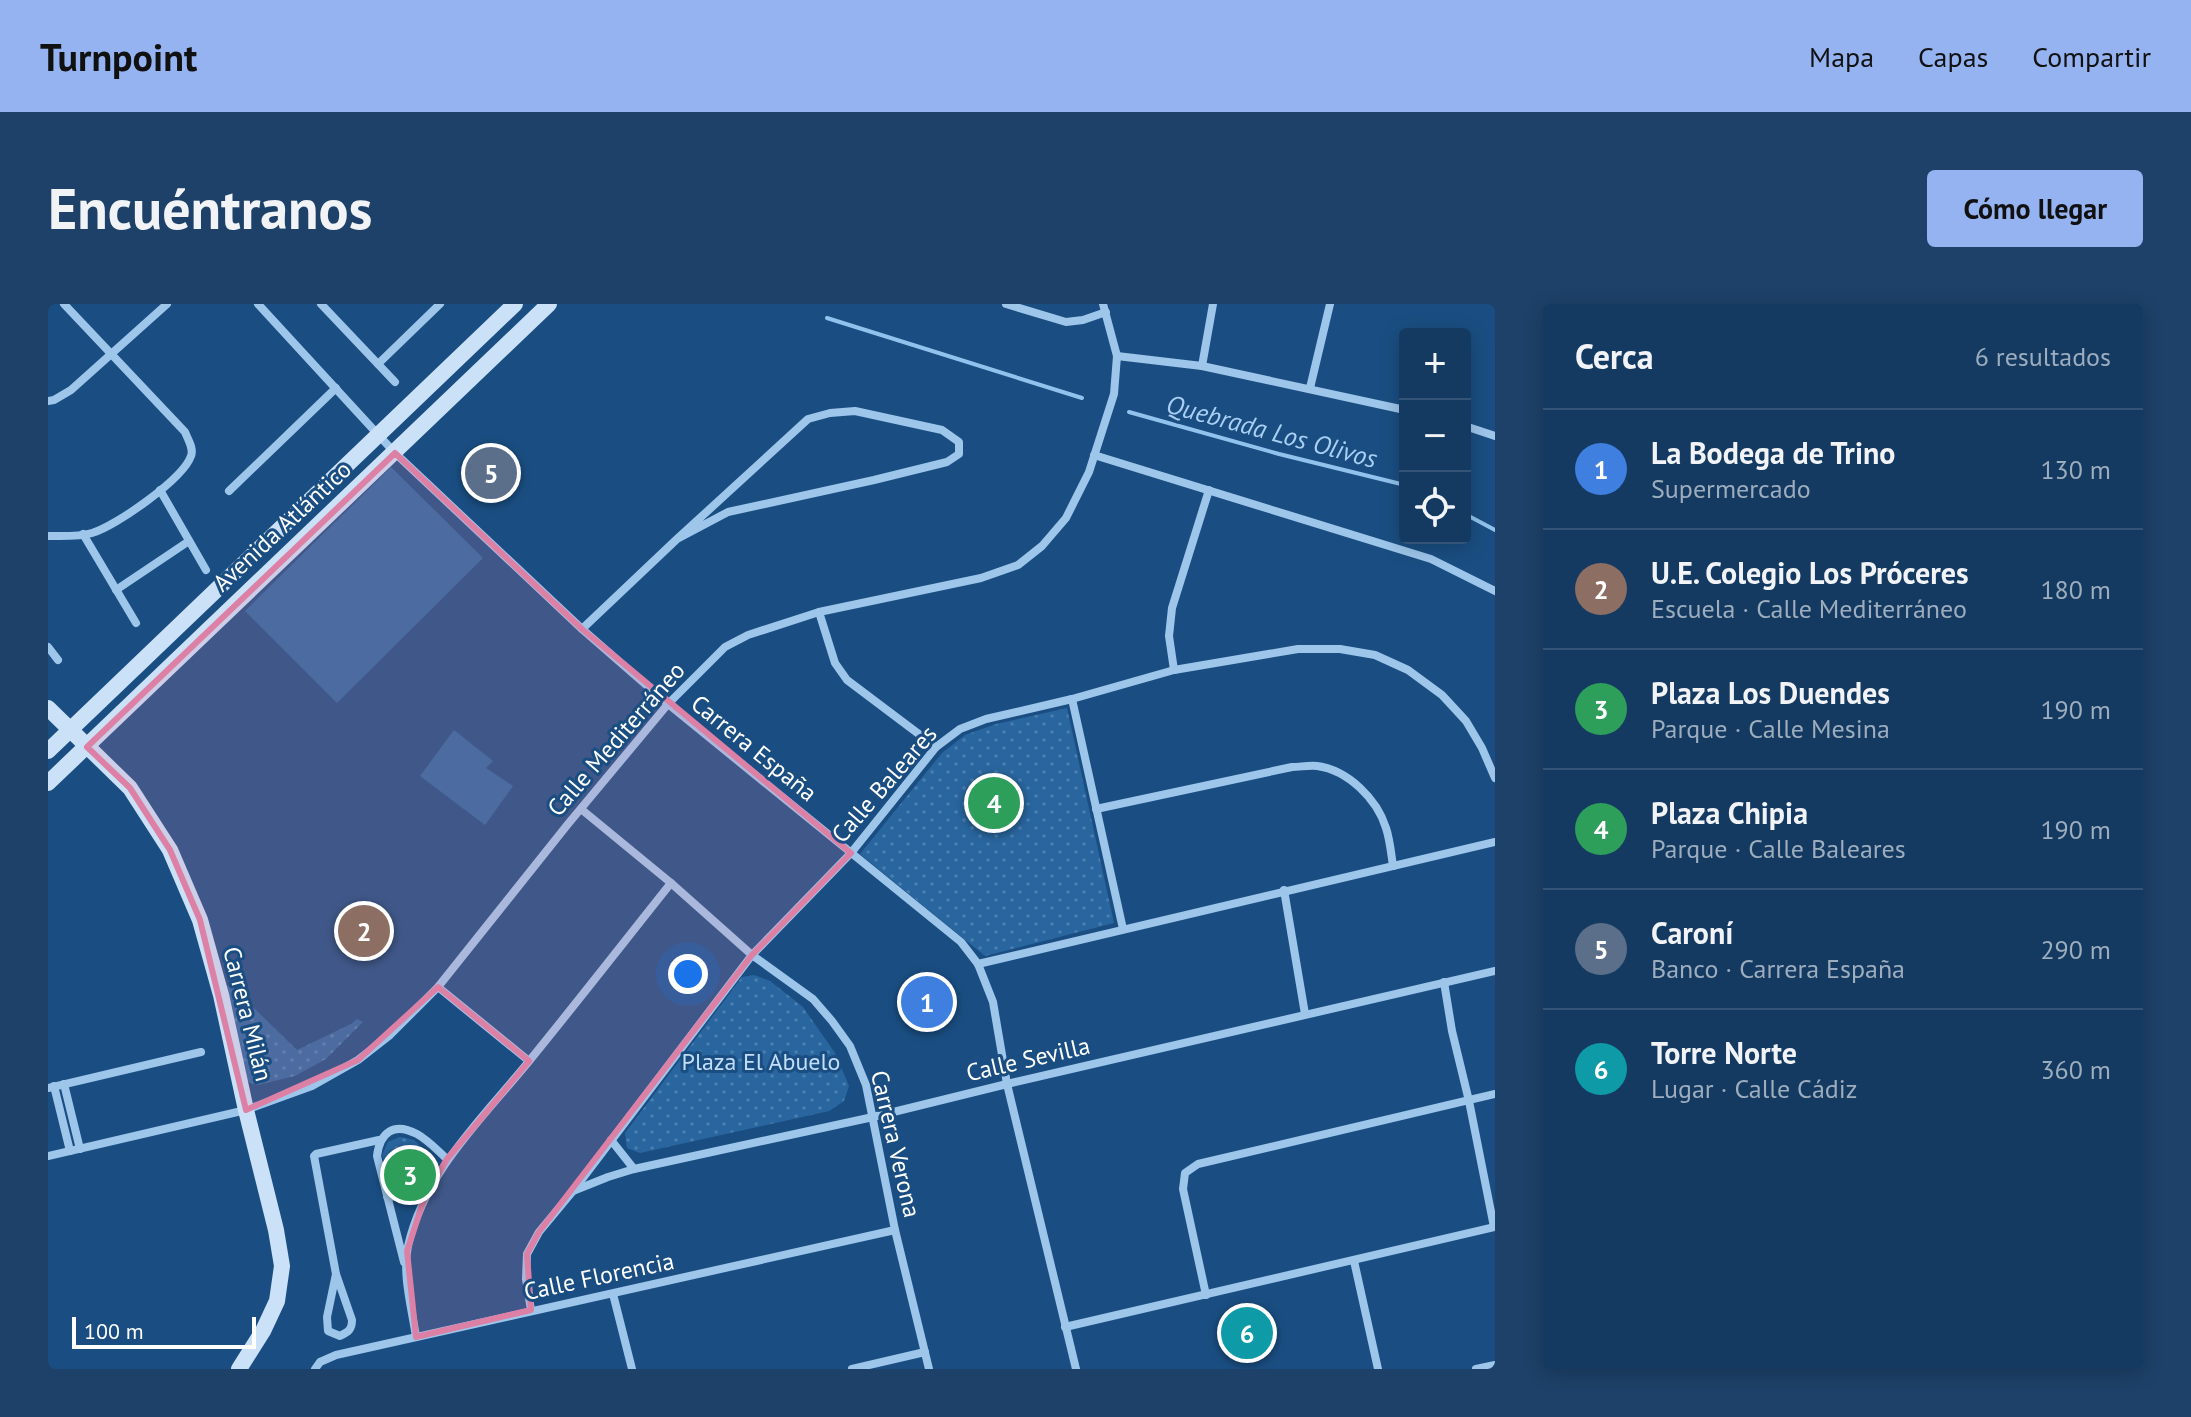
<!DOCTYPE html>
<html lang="es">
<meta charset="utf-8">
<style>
:root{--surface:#143a62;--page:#1d4168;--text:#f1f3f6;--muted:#9dadbe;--line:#335477;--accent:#95b2f1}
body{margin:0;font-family:"PT Sans",sans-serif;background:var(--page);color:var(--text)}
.controls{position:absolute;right:24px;top:24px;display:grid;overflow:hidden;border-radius:8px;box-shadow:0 4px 20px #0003}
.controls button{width:72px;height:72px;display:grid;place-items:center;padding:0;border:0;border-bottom:2px solid var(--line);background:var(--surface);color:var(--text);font:40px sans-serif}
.scale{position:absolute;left:24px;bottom:20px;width:184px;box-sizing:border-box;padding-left:8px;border:4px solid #fff;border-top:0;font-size:22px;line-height:28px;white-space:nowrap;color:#fff;-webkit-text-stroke:6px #1a4e82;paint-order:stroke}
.you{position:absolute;left:640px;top:670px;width:28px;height:28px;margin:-20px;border:6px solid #fff;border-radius:50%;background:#1a73e8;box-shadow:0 0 0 12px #1a73e833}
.badge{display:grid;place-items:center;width:52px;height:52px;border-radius:50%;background:var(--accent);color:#fff;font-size:26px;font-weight:700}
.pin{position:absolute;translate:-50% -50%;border:4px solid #fff;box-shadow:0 2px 8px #0006}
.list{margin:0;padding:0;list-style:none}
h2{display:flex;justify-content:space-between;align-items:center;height:104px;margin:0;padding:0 32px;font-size:34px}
h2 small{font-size:26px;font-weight:400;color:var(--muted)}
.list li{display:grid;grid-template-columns:52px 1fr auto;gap:24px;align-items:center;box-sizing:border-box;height:120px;padding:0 32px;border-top:2px solid var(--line)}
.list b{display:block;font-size:30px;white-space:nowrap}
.list p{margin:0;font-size:26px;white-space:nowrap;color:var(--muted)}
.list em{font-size:26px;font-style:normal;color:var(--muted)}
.icon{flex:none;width:44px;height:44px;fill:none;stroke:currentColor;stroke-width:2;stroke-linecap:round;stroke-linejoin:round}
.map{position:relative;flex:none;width:1447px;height:1065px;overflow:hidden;border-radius:8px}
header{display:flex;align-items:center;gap:48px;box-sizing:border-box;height:112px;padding:0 40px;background:var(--accent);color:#111}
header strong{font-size:38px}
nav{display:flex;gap:44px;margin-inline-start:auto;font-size:28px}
.intro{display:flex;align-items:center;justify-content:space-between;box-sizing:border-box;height:192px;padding:0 48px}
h1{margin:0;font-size:56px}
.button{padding:20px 36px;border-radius:8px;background:var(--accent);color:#111;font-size:28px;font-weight:700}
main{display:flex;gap:48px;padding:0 48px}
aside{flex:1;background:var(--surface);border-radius:8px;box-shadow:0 4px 20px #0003}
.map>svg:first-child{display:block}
</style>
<header>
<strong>Turnpoint</strong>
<nav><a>Mapa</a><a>Capas</a><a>Compartir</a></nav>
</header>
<div class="intro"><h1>Encuéntranos</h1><a class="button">Cómo llegar</a></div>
<main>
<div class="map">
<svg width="1447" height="1065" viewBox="0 0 1447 1065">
<defs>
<pattern id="park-dots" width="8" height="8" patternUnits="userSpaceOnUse" patternTransform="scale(2)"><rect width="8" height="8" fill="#29669f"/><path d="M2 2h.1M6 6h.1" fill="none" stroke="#497dad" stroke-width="1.8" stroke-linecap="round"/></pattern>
</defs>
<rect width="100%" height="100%" fill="#1a4e82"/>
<g fill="#29669f">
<path d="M343,163L435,254L289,399L197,307Z"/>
<path d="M406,426L445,457L438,464L465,482L437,521L372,472Z"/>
</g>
<g fill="url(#park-dots)">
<path d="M1019,404L1066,619L937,652L812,550L894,449L917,431L948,420Z"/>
<path d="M706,671L722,677L755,703L787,749L801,782L796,797L781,807L592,849L579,844L577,829L694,673Z"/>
<path d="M183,682L249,746L303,720L309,715L315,718L278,755L247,772L210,781L197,777L171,683Z"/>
<path d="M352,833L366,836L391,859L374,888L344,882L334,851L340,838Z"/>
</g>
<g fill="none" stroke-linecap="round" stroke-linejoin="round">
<g stroke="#91c2ed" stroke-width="4">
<path d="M779,14L1034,94"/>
<path d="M1081,108L1231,150L1357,181"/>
<path d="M1417,210L1447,226"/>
</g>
<g stroke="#9ec6eb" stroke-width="8">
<path d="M210,0L347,149L534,325L620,400L913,638L930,660L945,698L959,780L1028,1065"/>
<path d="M273,0L347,78"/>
<path d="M958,0L1018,18L1035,16L1058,8"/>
<path d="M1069,52L1154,62L1357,106"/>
<path d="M330,60L392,0"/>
<path d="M1154,62L1165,0"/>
<path d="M1262,84L1282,0"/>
<path d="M0,97L6,96L23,86L119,0"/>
<path d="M1417,122L1447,132"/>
<path d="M1046,151L1383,255L1447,287"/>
<path d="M112,186L158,266"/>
<path d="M181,187L288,84"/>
<path d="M35,230L88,319"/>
<path d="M0,232C14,232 31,233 44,229C68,222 135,175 143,152C146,144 140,136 137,128L16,0"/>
<path d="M68,286L141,237"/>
<path d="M771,308L787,359L799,376L888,443"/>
<path d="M534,325L629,235L760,115L782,109L807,107L894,126L911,138V150L899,158L826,176L680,208L629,235"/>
<path d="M0,343L10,356"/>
<path d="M1126,366L1121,332L1124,304L1161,186"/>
<path d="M1024,395L1075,625"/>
<path d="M533,505L623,579L704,651L765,695L784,717L802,742L818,781L847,926L881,1065"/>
<path d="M1048,505L1244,463C1252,463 1261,461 1269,462C1300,466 1329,495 1338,524C1342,536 1343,549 1345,562"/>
<path d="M1236,586L1257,710"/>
<path d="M930,660L1447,538"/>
<path d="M1396,678L1404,727L1421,797L1446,923"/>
<path d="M390,683L481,757"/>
<path d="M16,780L32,845"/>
<path d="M6,782L22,847"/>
<path d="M0,784L153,748"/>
<path d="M563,836L586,865"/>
<path d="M0,852L198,806L264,782L310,756L342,731L390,683L520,520L620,400L677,343L700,331L771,308L933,274L970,261L994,242L1018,214L1041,168L1066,90L1069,52L1055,0"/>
<path d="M525,887L560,873L586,865L825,813L959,780L1447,667"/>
<path d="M339,892L376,895"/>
<path d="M1306,957L1330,1065"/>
<path d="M356,958L329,852C332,828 346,818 369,830C380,836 390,847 399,855"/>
<path d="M288,970L279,1013L280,1027L292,1032C300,1028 304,1026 304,1016L288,970L266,852L268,850L331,836"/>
<path d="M565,990L584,1065"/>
<path d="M1158,991L1135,885L1137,869L1150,860L1447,790"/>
<path d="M483,1006L478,975L479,950L491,928L525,887L704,651L803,549L888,443L912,425L938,415L1024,395L1126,366L1250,345H1292L1327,351L1360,366L1394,391L1418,417L1434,444L1447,474"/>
<path d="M1017,1023L1447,923"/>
<path d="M368,1033C364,1005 354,971 360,942C377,867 435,814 482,756C530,697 576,638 623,579"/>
<path d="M267,1065L272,1058L288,1051L847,926"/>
<path d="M804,1065L877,1048"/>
<path d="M1428,1065L1447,1061"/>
</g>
<g stroke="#cae1f8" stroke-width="16">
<path d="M0,404L82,484L122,546L152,616L173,691L198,806L228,926L234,962L229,997L215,1027L191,1065"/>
<path d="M0,447L467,0"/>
<path d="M0,479L501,0"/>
</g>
</g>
<path fill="#dd80a5" fill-opacity="0.2" stroke="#dd80a5" stroke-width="6" stroke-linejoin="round" d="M347,149L534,325L803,549L704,651L491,928L479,950L483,1006L368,1033L359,947L376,895L399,855L481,757L390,683L310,756L198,806L152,616L122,546L82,484L39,443Z"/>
<g text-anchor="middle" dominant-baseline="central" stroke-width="6" stroke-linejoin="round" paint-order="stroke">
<g font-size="24" fill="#fff" stroke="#1a4e82">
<text transform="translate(234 222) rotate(-43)">Avenida Atlántico</text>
<text transform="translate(568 435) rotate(-49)">Calle Mediterráneo</text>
<text transform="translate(706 444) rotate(39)">Carrera España</text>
<text transform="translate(836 480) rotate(-49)">Calle Baleares</text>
<text transform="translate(200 710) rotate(76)">Carrera Milán</text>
<text transform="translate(980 755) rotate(-13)">Calle Sevilla</text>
<text transform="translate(848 840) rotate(77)">Carrera Verona</text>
<text transform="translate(551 972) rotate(-12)">Calle Florencia</text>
</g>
<g font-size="24" fill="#c3def8" stroke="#1a4e82">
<text x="713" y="757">Plaza El Abuelo</text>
</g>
<g font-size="26" font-style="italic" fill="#a9cff3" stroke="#1a4e82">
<text transform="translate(1224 127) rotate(15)">Quebrada Los Olivos</text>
</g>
</g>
</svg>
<div class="controls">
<button>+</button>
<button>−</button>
<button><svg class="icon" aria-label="locate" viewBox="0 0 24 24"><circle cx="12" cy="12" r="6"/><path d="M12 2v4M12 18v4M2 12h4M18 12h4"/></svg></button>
</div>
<div class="scale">100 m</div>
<div class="you"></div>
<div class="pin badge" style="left:879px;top:698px;background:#3f7fe0">1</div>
<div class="pin badge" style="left:316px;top:627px;background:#8d6e63">2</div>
<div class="pin badge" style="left:362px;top:871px;background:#2e9e5b">3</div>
<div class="pin badge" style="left:946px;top:499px;background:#2e9e5b">4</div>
<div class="pin badge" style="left:443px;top:169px;background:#5c6f8a">5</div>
<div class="pin badge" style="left:1199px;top:1029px;background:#0f9aa8">6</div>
</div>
<aside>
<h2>Cerca<small>6 resultados</small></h2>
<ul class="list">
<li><span class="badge" style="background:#3f7fe0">1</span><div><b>La Bodega de Trino</b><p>Supermercado</p></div><em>130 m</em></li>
<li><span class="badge" style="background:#8d6e63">2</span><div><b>U.E. Colegio Los Próceres</b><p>Escuela · Calle Mediterráneo</p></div><em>180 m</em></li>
<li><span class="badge" style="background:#2e9e5b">3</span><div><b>Plaza Los Duendes</b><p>Parque · Calle Mesina</p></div><em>190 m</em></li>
<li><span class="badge" style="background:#2e9e5b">4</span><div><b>Plaza Chipia</b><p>Parque · Calle Baleares</p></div><em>190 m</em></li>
<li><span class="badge" style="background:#5c6f8a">5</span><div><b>Caroní</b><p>Banco · Carrera España</p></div><em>290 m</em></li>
<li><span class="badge" style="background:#0f9aa8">6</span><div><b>Torre Norte</b><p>Lugar · Calle Cádiz</p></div><em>360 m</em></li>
</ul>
</aside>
</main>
